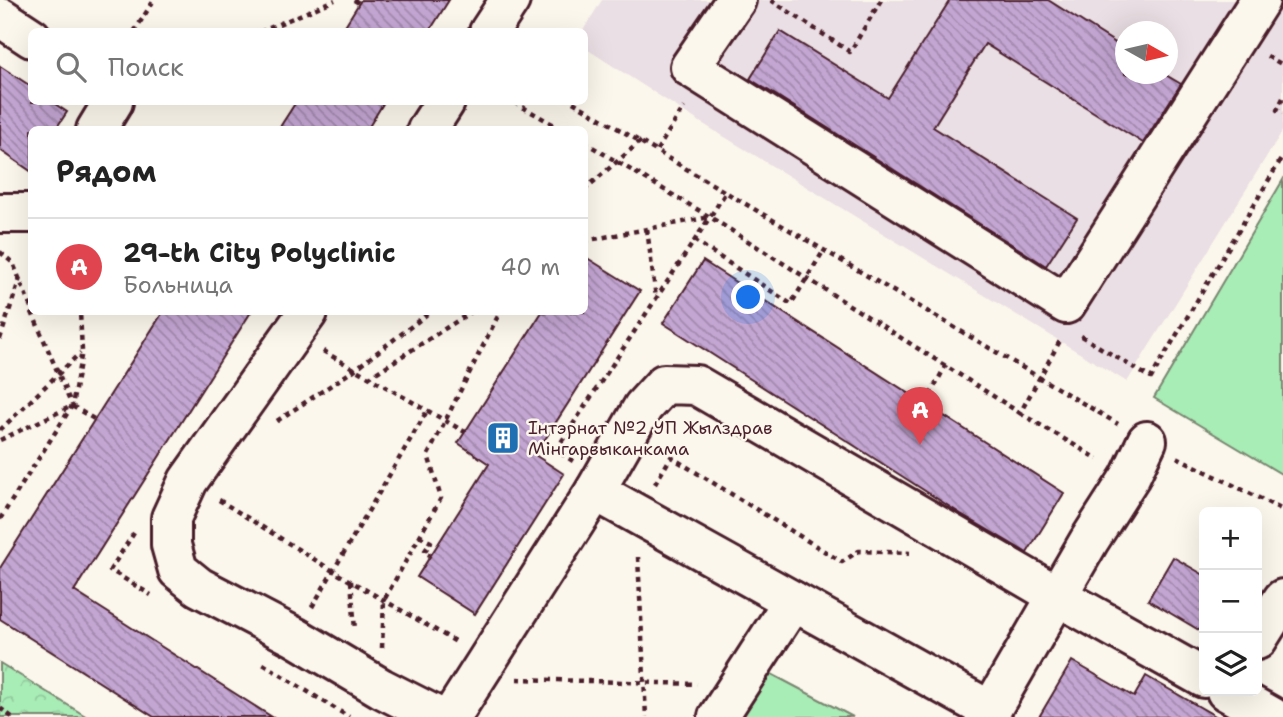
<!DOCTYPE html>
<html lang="ru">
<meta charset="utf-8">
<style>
:root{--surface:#fff;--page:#f6f6f6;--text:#222;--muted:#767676;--line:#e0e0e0;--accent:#1f6fb2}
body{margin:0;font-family:"Shantell Sans",sans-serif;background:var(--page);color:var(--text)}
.controls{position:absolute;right:21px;bottom:21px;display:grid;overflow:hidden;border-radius:10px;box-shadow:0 7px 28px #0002}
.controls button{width:63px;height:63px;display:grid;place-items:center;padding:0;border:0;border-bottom:2px solid var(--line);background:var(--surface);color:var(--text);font:35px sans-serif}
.compass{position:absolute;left:1115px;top:21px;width:63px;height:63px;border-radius:50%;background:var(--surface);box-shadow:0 7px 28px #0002;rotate:98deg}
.you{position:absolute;left:749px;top:298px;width:24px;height:24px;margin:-18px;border:5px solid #fff;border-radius:50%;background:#1a73e8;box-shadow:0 0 0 10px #1a73e833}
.badge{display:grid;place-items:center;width:46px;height:46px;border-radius:50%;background:var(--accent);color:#fff;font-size:23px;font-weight:700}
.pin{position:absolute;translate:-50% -58px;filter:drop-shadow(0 2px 4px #0008)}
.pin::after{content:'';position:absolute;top:37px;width:24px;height:21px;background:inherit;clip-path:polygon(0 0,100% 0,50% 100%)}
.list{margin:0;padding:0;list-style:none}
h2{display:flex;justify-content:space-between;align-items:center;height:91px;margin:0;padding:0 28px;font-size:30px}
h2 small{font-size:23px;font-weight:400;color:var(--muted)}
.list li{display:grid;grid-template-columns:46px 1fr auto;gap:21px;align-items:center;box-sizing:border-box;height:98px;padding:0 28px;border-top:2px solid var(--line)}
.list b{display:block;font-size:26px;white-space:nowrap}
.list p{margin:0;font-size:23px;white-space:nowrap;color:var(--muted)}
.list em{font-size:23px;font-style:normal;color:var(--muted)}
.icon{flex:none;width:38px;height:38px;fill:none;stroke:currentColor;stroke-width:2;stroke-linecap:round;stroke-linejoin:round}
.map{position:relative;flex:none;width:1283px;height:717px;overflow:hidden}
.search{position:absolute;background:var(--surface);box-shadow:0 7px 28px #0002;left:28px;top:28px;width:560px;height:77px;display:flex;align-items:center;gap:18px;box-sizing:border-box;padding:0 24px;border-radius:10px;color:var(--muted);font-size:26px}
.panel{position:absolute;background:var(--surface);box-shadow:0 7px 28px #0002;left:28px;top:126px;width:560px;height:189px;border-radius:10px}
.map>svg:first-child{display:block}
</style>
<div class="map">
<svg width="1283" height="717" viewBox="0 0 1283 717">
<defs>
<pattern id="forest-crowns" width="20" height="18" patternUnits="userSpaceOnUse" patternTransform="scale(1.75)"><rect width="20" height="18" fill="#a8ecb6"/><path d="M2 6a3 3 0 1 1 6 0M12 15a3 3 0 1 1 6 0" fill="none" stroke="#92ca9d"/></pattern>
<pattern id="building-back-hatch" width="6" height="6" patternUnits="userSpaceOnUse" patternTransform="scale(1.75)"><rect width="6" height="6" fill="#c4a6d3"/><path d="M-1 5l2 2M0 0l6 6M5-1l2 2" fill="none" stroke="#a187ab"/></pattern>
</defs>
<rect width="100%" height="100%" fill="#fbf7ec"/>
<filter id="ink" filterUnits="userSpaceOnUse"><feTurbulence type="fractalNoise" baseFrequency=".0143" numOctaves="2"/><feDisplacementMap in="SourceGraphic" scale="14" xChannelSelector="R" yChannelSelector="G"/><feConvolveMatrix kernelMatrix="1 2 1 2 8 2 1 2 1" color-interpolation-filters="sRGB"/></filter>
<g filter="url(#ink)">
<path fill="#eadfe4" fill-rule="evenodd" d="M602,0H1283V130L1127,382L700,122L585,48L584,32H582ZM1126,32H1168V74H1126Z"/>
<path fill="url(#forest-crowns)" stroke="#798670" stroke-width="2" d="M0,663L87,717H0Z"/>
<g fill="#a8ecb6" stroke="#798670" stroke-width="2">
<path d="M1283,180V475L1154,398Z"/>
<path d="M762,669L853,717H733Z"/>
</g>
<g fill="url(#building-back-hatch)" stroke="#4a1f2b" stroke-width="2">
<path d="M361,0H449L429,32H341Z"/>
<path d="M950,0H1048L1125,49V74H1164L1181,84L1143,143L985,44L933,127L1077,218L1046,266L750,79L780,31L888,98Z"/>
<path d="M0,66L32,87V102H52L67,112L55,130H32V172L0,150Z"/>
<path d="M296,102H384L367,130H278Z"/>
<path d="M584,256L640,291L535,455L564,474L475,614L417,577L489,464L458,443L465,432L542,312H584Z"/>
<path d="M703,261L1064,493L1027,553L961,514L663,323Z"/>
<path d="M163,312H251L74,591L272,717H154L0,619V568Z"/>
<path d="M1173,557L1204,575V633L1148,600Z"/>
<path d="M1072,661L1134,697L1146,676L1217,717H1039Z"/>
</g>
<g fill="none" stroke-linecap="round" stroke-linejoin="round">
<defs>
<g id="minor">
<path d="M736,0L690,67L1066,304L1260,0"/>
<path d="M0,17L32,38"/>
<path d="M489,32L510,0"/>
<path d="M96,130L113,102"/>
<path d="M427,130L445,102"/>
<path d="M0,213H32"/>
<path d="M308,312L188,481L171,518V545L178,570L199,587L295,637L381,688L438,717"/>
<path d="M595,491L991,711"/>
<path d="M1257,640L1283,599"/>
<path d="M1226,691L1272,717"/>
<path d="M451,717L595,491L643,407L664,384L696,385L1056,595L1204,678"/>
<path d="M718,717L793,601"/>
<path d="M987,717L1089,541L1130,477L1147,441"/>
</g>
</defs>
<use href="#minor" stroke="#4a1f2b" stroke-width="44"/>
<g stroke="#4a1f2b" stroke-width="4.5" stroke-dasharray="5 5" stroke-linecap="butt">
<path d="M354,0L359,3"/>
<path d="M771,0L850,52L881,0"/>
<path d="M134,32L154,0"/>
<path d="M260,32L335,0"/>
<path d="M1267,56L1283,65"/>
<path d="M1283,98L1277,110L1283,113"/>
<path d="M514,102L563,130"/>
<path d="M573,102L1118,424"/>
<path d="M584,142L710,217L1020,413L1061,339"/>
<path d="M657,150L684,107"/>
<path d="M584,190L642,140"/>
<path d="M647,229L656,298"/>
<path d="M694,240L791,304L824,250"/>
<path d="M584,241L710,217L726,192"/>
<path d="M0,252L13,263L32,310"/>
<path d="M32,312L72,406"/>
<path d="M1081,336L1151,378L1283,156"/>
<path d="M0,339L20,278"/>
<path d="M323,351L465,432"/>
<path d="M368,378L471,312"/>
<path d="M925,404L946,365"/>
<path d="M1020,413L1098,459"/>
<path d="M277,421L354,370L430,312"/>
<path d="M0,430L80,353"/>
<path d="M0,440L72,406L94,419"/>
<path d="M1177,457L1283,510"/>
<path d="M573,461L556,450L710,217"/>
<path d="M655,484L671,457L842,562L859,551L910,553"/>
<path d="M219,500L333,571L458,643"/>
<path d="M0,519L72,406L82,351L80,312"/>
<path d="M134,533L110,570L151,595"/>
<path d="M419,536L431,542L424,552L430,555"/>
<path d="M638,557L646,717"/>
<path d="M351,581L355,630"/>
<path d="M312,607L427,411"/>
<path d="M382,648L384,600L441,498L428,455L500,312"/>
<path d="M263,664L349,717"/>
<path d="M517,679L697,684"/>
<path d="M0,708L12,717"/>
</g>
<use href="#minor" stroke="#fbf7ec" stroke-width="38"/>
</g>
</g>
<defs>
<symbol id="building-square" viewBox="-11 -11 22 22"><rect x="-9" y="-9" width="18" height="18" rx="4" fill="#1f6fb2" stroke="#fbf7ec"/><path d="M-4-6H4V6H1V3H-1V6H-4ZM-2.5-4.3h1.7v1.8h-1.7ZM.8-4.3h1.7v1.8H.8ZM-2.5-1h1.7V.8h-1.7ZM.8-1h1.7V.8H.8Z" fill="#fff"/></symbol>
</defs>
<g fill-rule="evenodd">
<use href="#building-square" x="484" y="419" width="38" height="38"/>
</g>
<g text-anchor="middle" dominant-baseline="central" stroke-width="5" stroke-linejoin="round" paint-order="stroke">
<g font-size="18" fill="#4a1f2b" stroke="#fbf7ec" text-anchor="start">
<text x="528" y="428">Інтэрнат №2 УП Жылздрав<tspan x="528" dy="21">Мінгарвыканкама</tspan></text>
</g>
</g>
</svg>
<div class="controls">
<button>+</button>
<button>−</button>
<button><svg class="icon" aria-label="layers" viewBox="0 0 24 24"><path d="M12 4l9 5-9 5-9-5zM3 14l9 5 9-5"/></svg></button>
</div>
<svg class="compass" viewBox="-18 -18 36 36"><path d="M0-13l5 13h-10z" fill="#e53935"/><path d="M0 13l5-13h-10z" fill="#767676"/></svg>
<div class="you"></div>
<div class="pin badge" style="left:920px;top:445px;background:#e0444e">A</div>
<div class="search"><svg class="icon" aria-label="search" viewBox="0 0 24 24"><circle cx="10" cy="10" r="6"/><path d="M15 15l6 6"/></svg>Поиск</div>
<section class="panel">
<h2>Рядом<small></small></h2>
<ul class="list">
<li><span class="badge" style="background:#e0444e">A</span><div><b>29-th City Polyclinic</b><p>Больница</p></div><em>40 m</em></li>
</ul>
</section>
</div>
